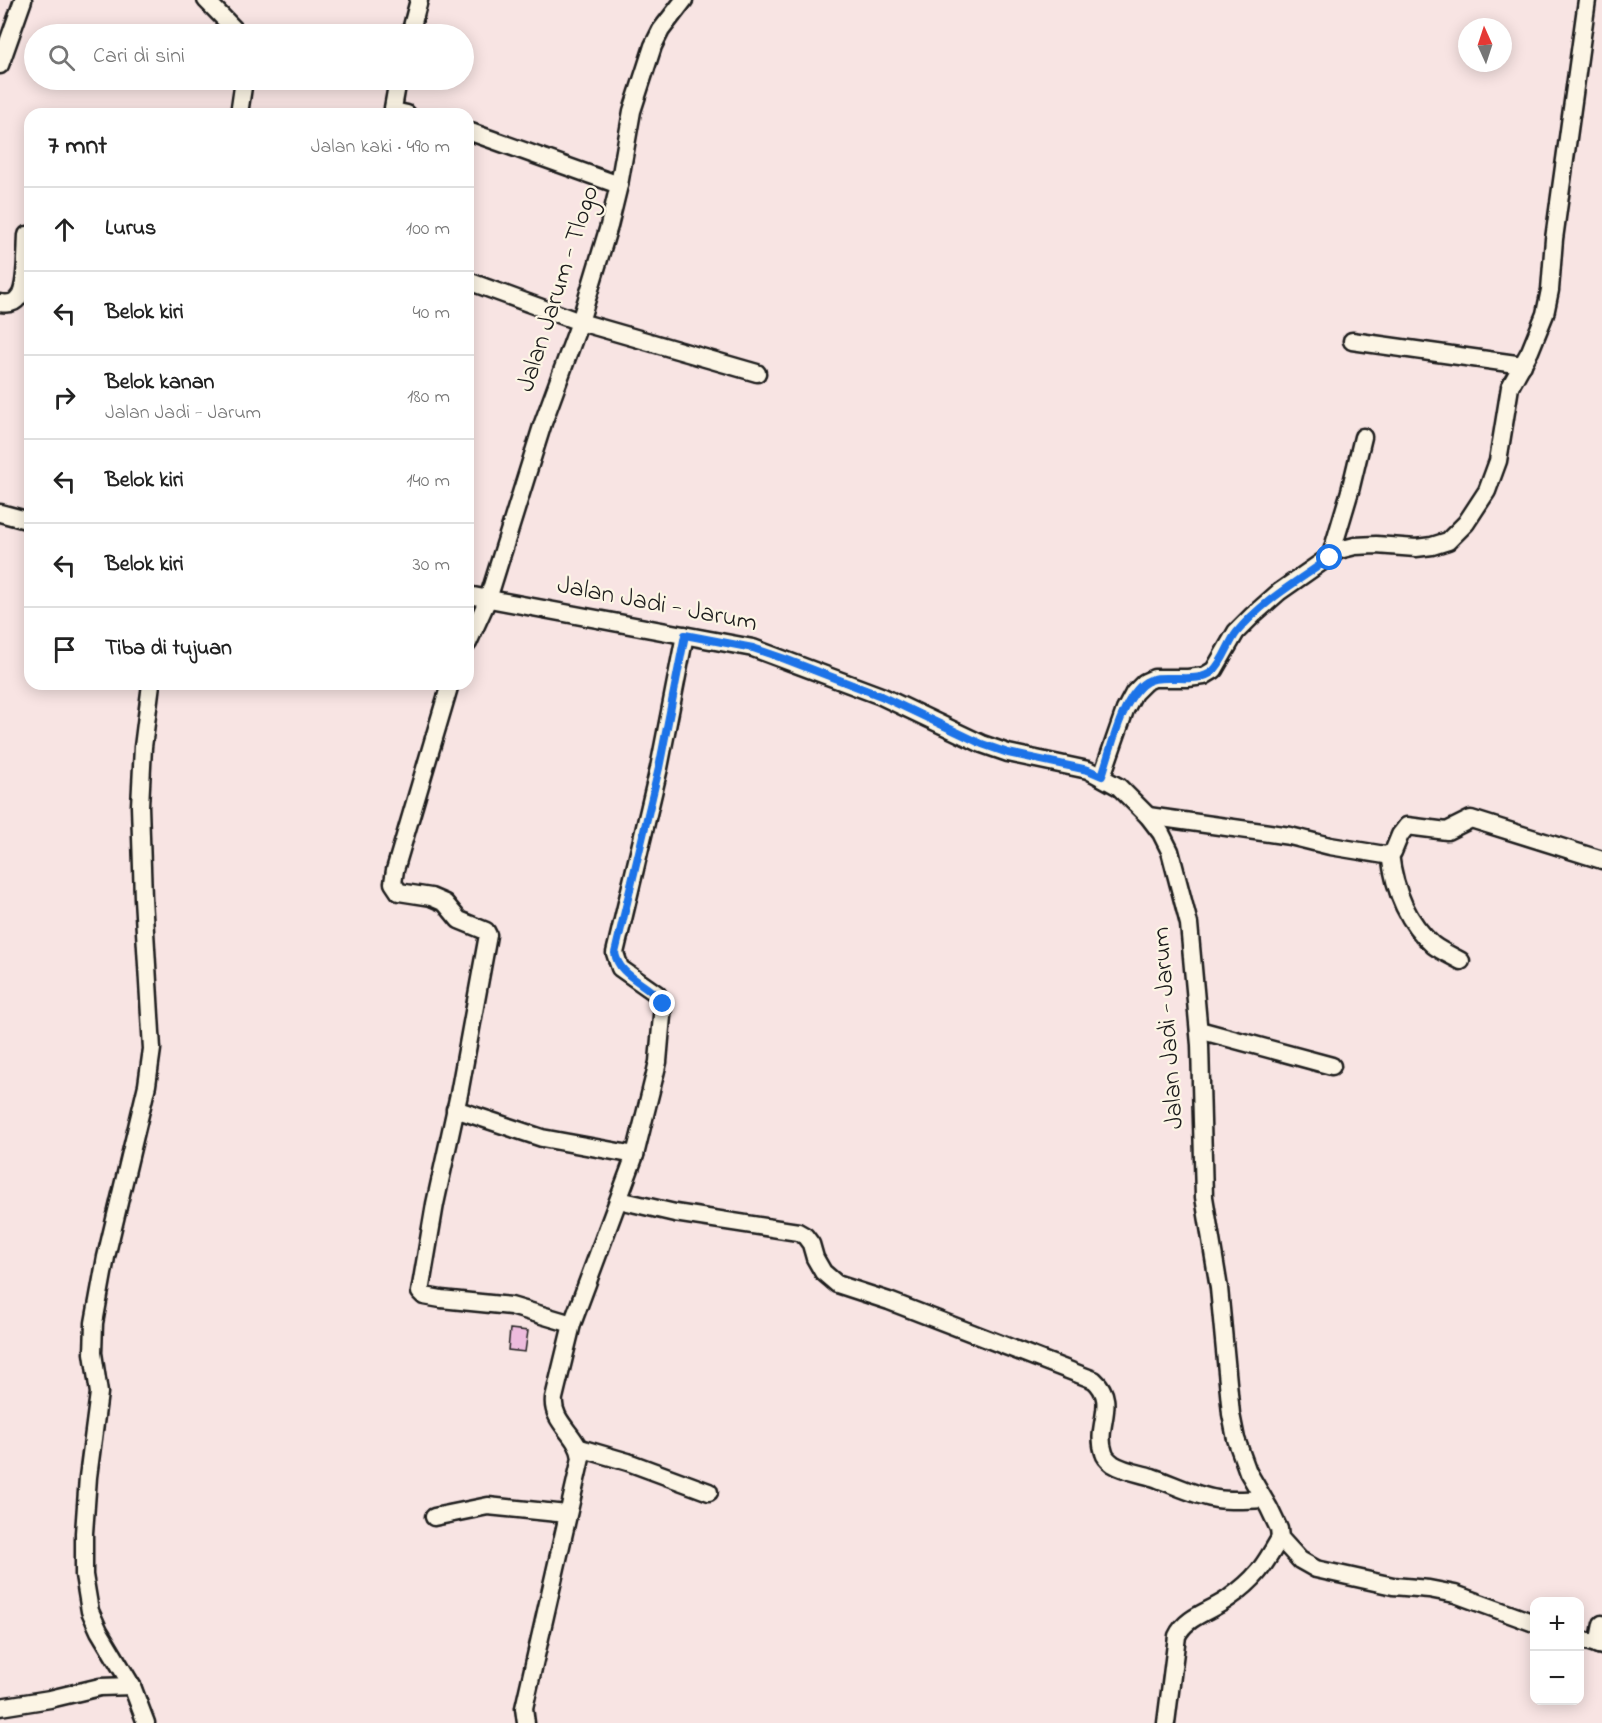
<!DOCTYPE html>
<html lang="id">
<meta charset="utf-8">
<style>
:root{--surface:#fff;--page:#f6f6f6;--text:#222;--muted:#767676;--line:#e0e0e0}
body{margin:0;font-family:"Indie Flower",sans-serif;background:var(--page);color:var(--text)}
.controls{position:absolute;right:18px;bottom:18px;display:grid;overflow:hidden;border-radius:12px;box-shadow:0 3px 15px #0003}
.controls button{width:54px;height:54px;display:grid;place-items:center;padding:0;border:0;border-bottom:2px solid var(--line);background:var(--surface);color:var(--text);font:30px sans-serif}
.compass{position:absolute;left:1458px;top:18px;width:54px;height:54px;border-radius:50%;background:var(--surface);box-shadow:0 3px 15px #0003;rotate:357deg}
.stop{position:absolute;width:18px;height:18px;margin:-14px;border:4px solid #1a73e8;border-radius:50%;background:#fff}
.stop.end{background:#1a73e8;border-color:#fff;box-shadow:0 2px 6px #0008}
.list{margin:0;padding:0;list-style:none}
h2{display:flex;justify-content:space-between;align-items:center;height:78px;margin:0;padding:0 24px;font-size:26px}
h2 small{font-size:20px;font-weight:400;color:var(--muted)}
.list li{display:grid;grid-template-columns:39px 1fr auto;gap:18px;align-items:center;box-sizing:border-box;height:84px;padding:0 24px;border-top:2px solid var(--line)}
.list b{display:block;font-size:22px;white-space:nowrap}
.list p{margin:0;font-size:20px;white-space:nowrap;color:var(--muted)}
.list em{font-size:20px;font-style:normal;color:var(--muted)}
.icon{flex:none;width:33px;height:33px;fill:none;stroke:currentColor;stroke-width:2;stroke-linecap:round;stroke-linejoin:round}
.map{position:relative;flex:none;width:1602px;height:1723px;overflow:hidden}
.search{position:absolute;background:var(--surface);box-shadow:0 3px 15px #0003;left:24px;top:24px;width:450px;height:66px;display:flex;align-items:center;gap:15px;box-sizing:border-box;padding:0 21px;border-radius:33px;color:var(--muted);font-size:22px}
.panel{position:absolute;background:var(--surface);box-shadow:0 3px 15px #0003;left:24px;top:108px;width:450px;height:582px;border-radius:18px}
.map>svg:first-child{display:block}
</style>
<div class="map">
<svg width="1602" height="1723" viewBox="0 0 1602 1723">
<rect width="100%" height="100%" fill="#f8e4e3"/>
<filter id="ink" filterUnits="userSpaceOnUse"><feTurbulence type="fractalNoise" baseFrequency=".0167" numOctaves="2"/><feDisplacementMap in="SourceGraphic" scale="12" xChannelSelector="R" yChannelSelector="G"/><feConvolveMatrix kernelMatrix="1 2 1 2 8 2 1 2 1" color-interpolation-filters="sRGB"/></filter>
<g filter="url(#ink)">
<path fill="#edbcdd" stroke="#1c1c1c" stroke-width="1.5" d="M510,1329L528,1331L525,1352L508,1350Z"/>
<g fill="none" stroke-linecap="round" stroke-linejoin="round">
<defs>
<g id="minor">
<path d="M206,0L239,34"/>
<path d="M410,34L419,0"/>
<path d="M0,65L23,0"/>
<path d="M398,80L393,108L398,112L407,114"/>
<path d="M239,114L244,80"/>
<path d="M468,131L619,185"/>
<path d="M468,281L580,322L757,373"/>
<path d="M0,303C6,304 14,304 18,298C27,289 26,249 27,235"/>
<path d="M1352,341L1523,365"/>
<path d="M0,513L30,521"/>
<path d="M1330,558L1350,491L1363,437"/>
<path d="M468,595L753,648L881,696L982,744L1008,753L1088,770L1119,787L1148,816L1161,833L1170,851L1189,924L1200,1045L1204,1197L1219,1288L1231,1414L1236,1439L1248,1472L1269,1508L1279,1529L1280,1538L1300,1560L1316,1569L1393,1586L1429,1589L1455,1594L1534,1623"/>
<path d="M468,643L488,599L543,423L580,322L609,226L619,185L632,111L653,46L661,30L684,0"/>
<path d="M450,684L395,870L393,883L399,892L431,897L445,903L459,920L486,931L488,935L459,1094L435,1204L420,1292L424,1296L441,1299L511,1306L572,1324"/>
<path d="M1102,776L1125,710L1134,693L1145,682L1154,678H1188L1204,676L1214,670L1236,632L1253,615L1279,592L1339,550L1355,546L1376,545L1416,548L1432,546L1448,541L1466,523L1487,491L1498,461L1510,387L1530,351L1545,314L1550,290L1554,239L1587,0"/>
<path d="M1148,816L1290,836L1330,846L1385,855L1393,852L1400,835L1407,826L1447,831L1471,819L1602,860"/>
<path d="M1390,854C1394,888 1406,921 1433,945C1441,951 1452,956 1461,961"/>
<path d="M1199,1030L1332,1066"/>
<path d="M455,1109L542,1138L635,1155"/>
<path d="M619,1200L675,1213L798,1232L805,1236L811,1244L815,1258L823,1272L837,1284L889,1301L1094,1380C1119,1402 1094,1426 1104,1453C1105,1457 1109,1461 1113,1464C1124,1471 1139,1473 1152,1477C1173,1484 1195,1496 1217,1499C1233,1501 1248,1500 1263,1499"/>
<path d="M580,1448L628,1462L709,1492"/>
<path d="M434,1517L488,1506L567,1514"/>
<path d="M1580,1639L1602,1646"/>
<path d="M1598,1645L1602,1624"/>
<path d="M0,1707L50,1699L100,1687L132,1686"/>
<path d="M146,1723L132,1686L99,1631L90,1611L84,1575V1533L88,1477L99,1393L93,1353L94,1323L106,1257L147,1085L152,1049L143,898L140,806L143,747L151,684"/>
<path d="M526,1723L524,1708L581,1458C579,1435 551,1423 554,1398L572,1324L635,1155L658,1062L663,1004L657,994L620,968L615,953L659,768L685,635"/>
<path d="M1166,1723L1177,1636C1186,1616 1212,1611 1229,1598C1256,1579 1264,1566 1280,1538"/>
</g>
</defs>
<use href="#minor" stroke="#1c1c1c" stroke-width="21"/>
<use href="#minor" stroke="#fcf5e5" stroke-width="16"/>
</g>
</g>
<g fill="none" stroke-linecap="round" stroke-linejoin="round" filter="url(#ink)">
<path stroke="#1a73e8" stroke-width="8" d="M663,1004C650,983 619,978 615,953L659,768L685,635L753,648L785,659L881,696L982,744L1008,753L1088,770L1102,776C1111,749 1122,697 1146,682C1154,677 1164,678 1173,678C1186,678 1203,680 1213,671C1224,661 1228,643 1237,632C1262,601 1298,581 1330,558"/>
</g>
<g text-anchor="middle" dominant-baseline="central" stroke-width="4.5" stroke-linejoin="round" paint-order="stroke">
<g font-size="26" fill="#1c1c1c" stroke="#fcf5e5">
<text transform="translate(559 289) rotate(-72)">Jalan Jarum - Tlogo</text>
<text transform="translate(657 605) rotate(11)">Jalan Jadi - Jarum</text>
<text transform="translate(1169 1028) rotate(-94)">Jalan Jadi - Jarum</text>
</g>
</g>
</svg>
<div class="controls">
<button>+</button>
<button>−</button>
</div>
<svg class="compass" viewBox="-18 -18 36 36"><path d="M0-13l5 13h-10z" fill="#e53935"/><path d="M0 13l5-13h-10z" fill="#767676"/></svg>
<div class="stop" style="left:1330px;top:558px"></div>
<div class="stop end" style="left:663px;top:1004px"></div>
<div class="search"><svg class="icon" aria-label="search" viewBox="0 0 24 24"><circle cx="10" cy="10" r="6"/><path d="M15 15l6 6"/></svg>Cari di sini</div>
<section class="panel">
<h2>7 mnt<small>Jalan kaki · 490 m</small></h2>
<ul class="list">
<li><svg class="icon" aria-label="ahead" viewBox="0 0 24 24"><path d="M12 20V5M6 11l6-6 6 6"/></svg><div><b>Lurus</b></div><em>100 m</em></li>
<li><svg class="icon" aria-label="left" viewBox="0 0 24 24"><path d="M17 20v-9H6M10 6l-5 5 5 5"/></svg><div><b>Belok kiri</b></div><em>40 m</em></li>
<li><svg class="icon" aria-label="right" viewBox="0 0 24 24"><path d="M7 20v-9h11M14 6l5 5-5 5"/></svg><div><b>Belok kanan</b><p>Jalan Jadi - Jarum</p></div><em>180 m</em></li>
<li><svg class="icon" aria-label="left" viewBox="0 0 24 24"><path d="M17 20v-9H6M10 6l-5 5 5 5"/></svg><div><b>Belok kiri</b></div><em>140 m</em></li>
<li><svg class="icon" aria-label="left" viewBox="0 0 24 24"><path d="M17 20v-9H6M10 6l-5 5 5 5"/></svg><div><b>Belok kiri</b></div><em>30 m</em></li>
<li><svg class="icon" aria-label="arrive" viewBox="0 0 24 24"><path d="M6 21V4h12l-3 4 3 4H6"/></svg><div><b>Tiba di tujuan</b></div></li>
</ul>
</section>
</div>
